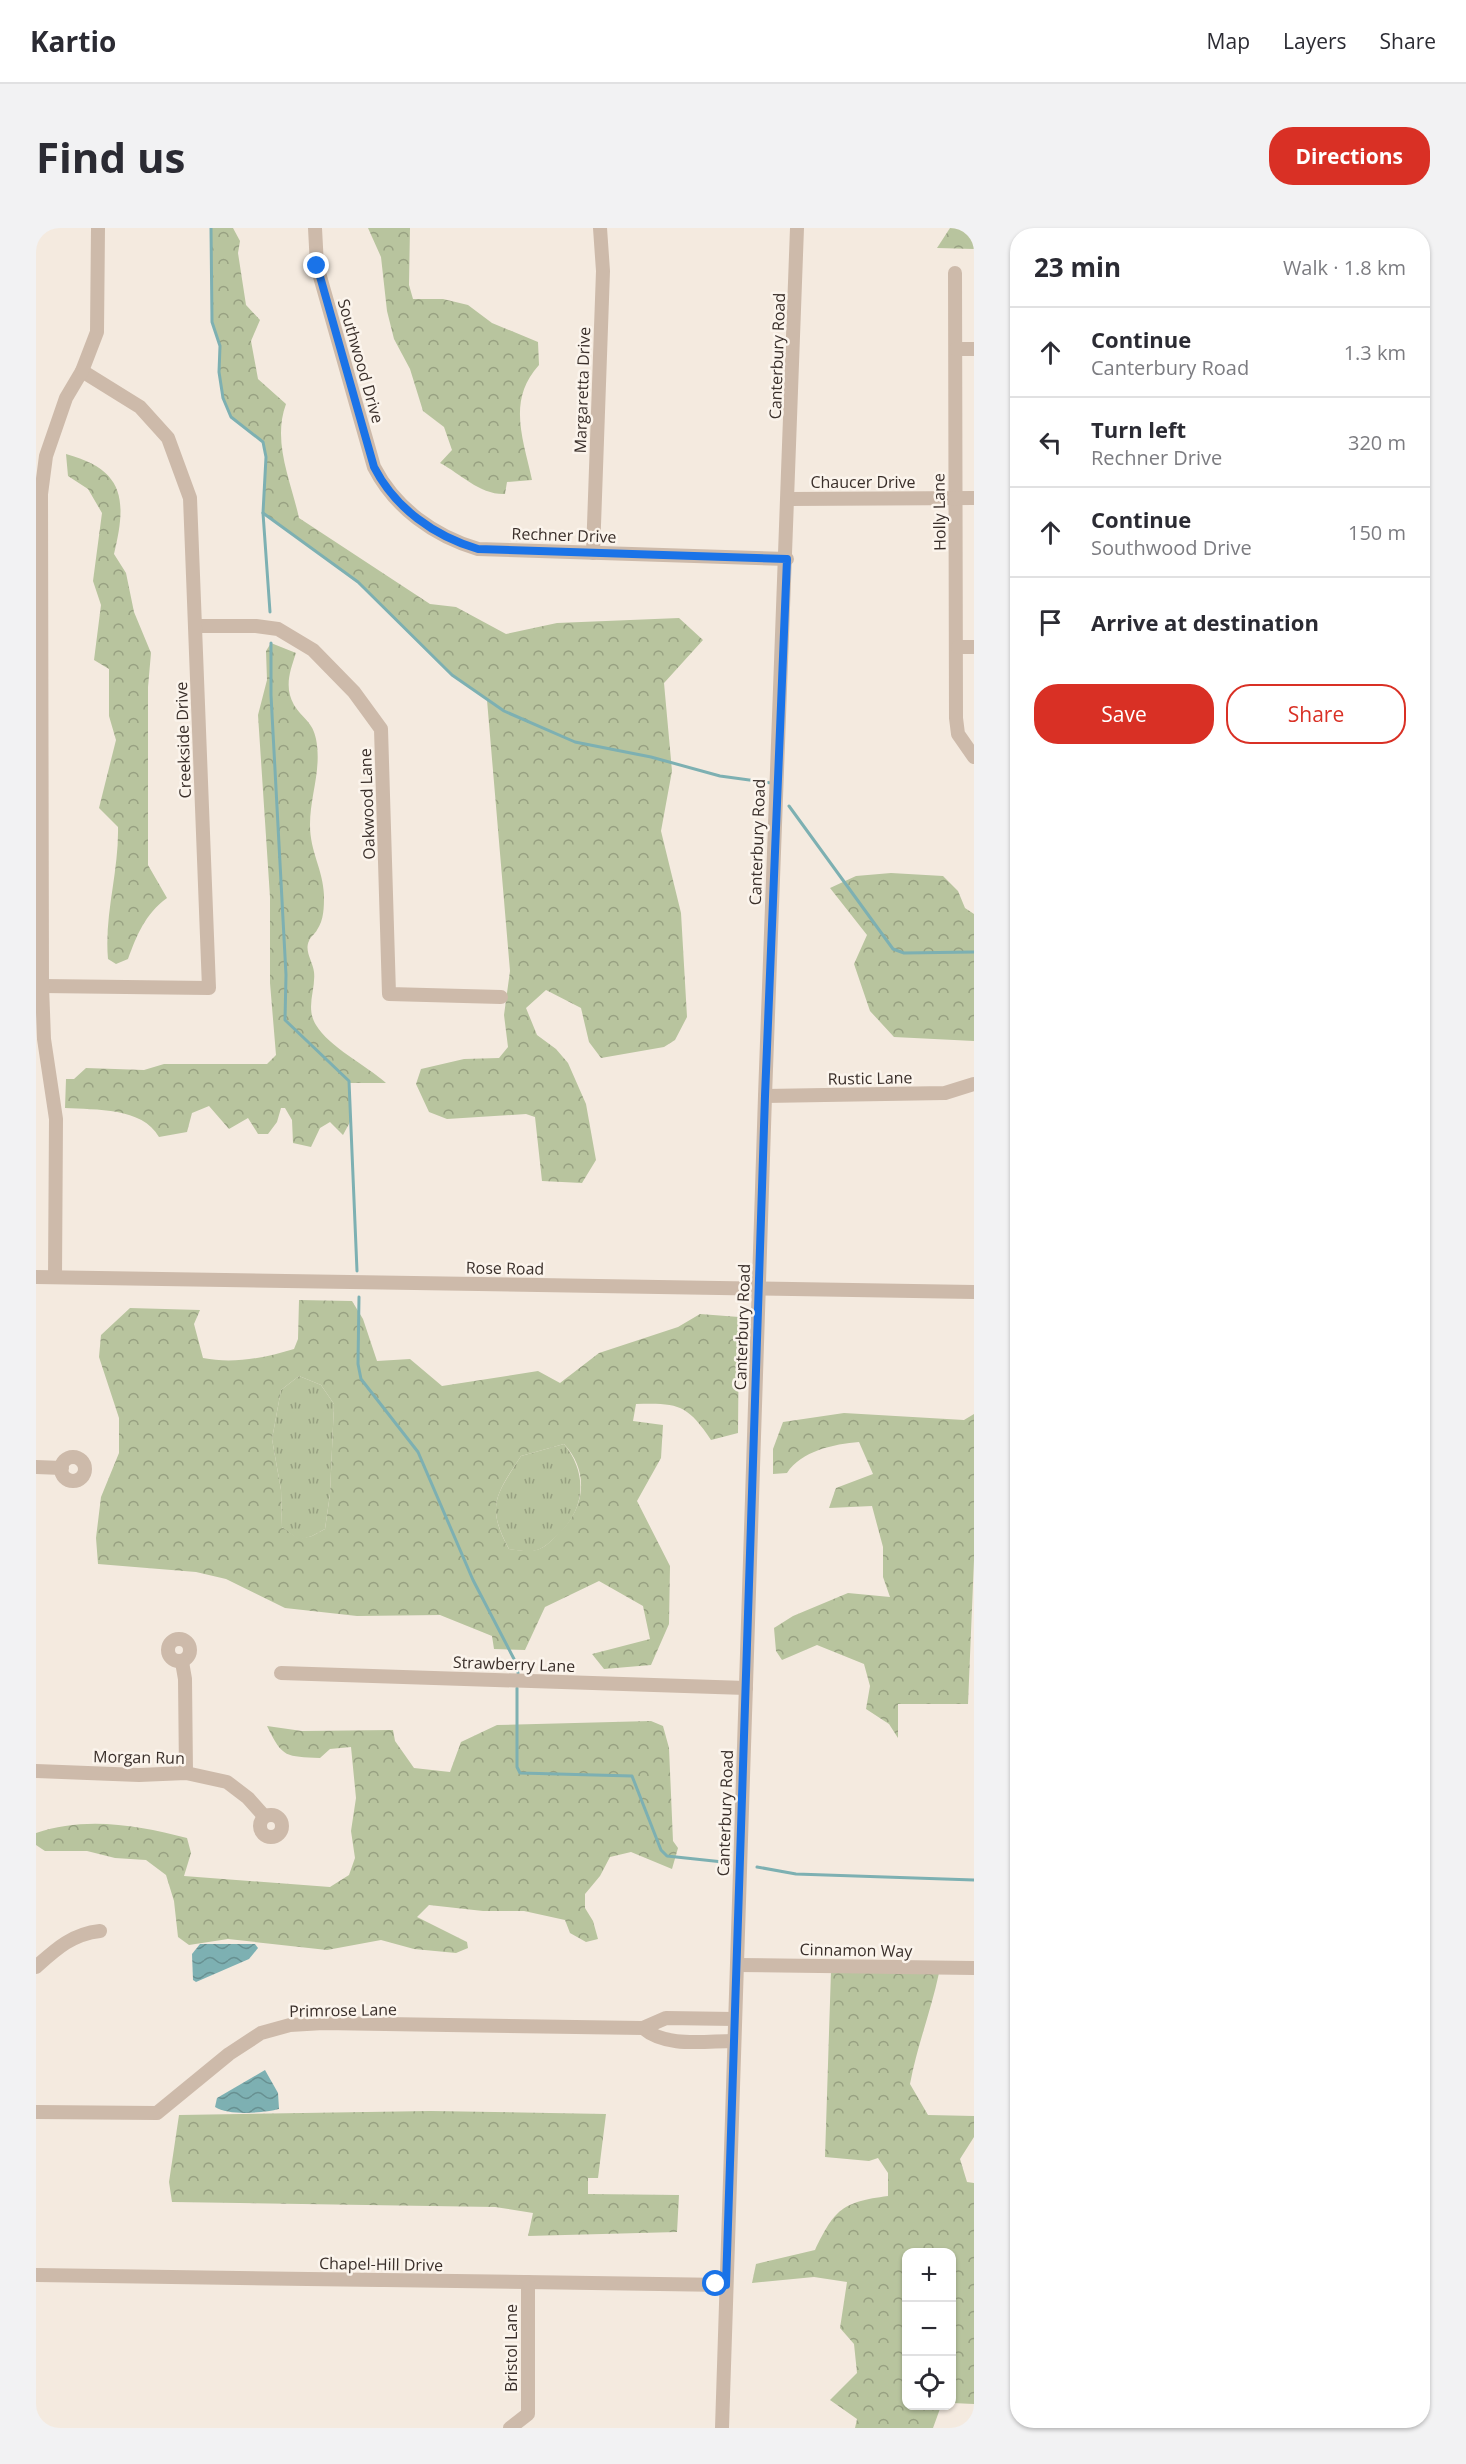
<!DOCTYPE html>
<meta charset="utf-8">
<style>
:root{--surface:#fff;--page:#f2f2f3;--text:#2b2b33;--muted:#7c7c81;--line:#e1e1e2;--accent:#d93025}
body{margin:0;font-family:"Open Sans",sans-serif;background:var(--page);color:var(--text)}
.controls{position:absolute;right:18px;bottom:18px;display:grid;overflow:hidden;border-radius:12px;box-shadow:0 2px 4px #0004}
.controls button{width:54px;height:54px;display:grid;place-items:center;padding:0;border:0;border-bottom:2px solid var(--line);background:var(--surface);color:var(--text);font:30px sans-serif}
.stop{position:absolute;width:18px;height:18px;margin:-14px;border:4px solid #1a73e8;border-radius:50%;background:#fff}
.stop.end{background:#1a73e8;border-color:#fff;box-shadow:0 2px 6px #0008}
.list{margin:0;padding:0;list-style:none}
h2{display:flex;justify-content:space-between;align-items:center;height:78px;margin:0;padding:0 24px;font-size:26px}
h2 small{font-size:20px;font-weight:400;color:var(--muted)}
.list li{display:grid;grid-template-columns:39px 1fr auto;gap:18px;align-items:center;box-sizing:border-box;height:90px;padding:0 24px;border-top:2px solid var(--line)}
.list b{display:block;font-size:22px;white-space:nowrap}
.list p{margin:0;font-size:20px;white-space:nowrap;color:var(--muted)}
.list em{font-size:20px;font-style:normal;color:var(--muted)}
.actions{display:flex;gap:12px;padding:18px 24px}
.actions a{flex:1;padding:14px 0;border:2px solid var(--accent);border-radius:24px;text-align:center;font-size:21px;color:var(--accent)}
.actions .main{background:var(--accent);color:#fff}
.icon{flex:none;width:33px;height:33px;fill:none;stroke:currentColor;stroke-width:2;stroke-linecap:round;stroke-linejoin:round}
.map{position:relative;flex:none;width:938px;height:2200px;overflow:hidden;border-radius:24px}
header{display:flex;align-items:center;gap:36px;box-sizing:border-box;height:84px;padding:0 30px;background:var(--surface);border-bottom:2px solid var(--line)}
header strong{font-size:28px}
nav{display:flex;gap:33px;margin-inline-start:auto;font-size:21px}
.intro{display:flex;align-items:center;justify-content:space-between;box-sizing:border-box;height:144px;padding:0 36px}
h1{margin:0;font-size:42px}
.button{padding:15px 27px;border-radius:24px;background:var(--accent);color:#fff;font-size:21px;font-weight:700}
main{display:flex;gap:36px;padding:0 36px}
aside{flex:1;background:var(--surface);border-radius:24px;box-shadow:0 2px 4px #0004}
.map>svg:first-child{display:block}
</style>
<header>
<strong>Kartio</strong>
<nav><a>Map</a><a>Layers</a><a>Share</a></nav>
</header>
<div class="intro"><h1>Find us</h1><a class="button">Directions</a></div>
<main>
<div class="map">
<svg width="938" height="2200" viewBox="0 0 938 2200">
<defs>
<pattern id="grass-tufts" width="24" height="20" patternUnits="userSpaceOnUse" patternTransform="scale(1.5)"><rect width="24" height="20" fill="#b8c49e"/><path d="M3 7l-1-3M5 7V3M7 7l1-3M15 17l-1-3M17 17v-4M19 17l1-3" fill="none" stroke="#97a081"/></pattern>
<pattern id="forest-crowns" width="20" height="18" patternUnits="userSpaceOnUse" patternTransform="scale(1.5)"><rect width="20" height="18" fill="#b8c49e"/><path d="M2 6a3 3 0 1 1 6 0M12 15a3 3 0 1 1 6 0" fill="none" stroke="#97a081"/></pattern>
<pattern id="water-waves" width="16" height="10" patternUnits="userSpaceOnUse" patternTransform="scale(1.5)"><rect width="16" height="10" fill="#7db0b2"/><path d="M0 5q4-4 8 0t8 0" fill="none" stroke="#679091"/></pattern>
</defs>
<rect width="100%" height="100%" fill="#f4eadf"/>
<g fill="url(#grass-tufts)">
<path d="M263,1148L285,1157L298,1176L294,1266L289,1301L276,1308L263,1312L246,1299L245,1262L236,1211L245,1162Z"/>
<path d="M528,1216C551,1244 550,1279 524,1305C517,1311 510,1319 501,1322C493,1325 481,1322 473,1321C449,1277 461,1266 485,1228Z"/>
</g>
<g fill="url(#forest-crowns)" fill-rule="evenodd">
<path d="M175,0H197L204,13L202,25L210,77L224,92L215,113L222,151L250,176C236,214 255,253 263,290L394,376L420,379L470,406L521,395L643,390L667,412L628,455L636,543L625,603L645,685L651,789L639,812L628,819L565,830L553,814L545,780L510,762L490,780L501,807L520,821L532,835L550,876L560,932L546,955L506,953L499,889L490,886L411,891L393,884L380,856L385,841L428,831L463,830L472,819L468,787L474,743L451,472L416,447L322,354L227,285L230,229L227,214L195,189L187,170L183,144L184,118L176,94Z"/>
<path d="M332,0H374L373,57L377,71H407L432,77L456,95L502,114L503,137C471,172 487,210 496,252L471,254L469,266C444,267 425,246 404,235L416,222L408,199L387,183L374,141L358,111L351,83L345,29Z"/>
<path d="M914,0H938V21L901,20Z"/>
<path d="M30,226C89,242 91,272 78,326L90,345L98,384L115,425L112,459V637L131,670C109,686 101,707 92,731L80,736L72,731C68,687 83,644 82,599L63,580L80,512L73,488V441L58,432L65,377L57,353L66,285L52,261L32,248Z"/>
<path d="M235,415L260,425C254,443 248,459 258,477C266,490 277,494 280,511C286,542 274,567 274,597C274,624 287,641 288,667C288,679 288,692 281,702C279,706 274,709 273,713C268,723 277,734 278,744C280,762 269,779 280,797C293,819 330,837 350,855H313L315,892L307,907L294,894L284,900L275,919L257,915L256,892L249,880H245L241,894L232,906H222L212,890L193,901L173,878L156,885L151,904L123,909C106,879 60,882 29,880L30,851H38L50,840L108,842L128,836H231L240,827L234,755V669L222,487L231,452L230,423Z"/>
<path d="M855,645L907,648L922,663L929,680L938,686V813L858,809L834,783L818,736L831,707L794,660L820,648Z"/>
<path d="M263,1072L316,1073L327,1091L341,1133L374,1131L406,1158L502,1143L524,1155L563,1125L642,1099L664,1086L703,1089L702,1205L675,1212C651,1176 642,1175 600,1176L597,1193L627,1197L625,1230L601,1273L634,1338L633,1396L615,1437L568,1441L556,1426L614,1411L607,1378L563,1353L509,1379L489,1422L458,1421L456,1408L404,1387L321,1388L249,1380L190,1351L160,1344L62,1336L60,1310L65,1269L83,1225V1190L63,1129L65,1107L94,1080L164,1082L158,1096L167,1130C197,1136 229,1130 258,1121L262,1111ZM263,1148L285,1157L298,1176L294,1266L289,1301L276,1308L263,1311L246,1299L245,1262L236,1211L245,1162ZM528,1216C554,1244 549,1281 522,1306C516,1312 509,1320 500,1322C492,1324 481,1322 473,1321C449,1278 461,1265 485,1228Z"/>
<path d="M808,1185L928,1192L938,1186V1332L932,1476H862V1510L853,1496L830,1481L834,1458L828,1436L781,1417L746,1432L740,1423L738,1400L757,1388L812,1365L854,1369L847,1349V1319L836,1278L793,1280L800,1260L837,1246L823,1214C798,1216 765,1223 751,1245L737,1246V1221L747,1194Z"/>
<path d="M615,1493L627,1498L633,1520L637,1613L642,1620L636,1641L595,1624L574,1629L564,1648L549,1666V1680L557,1693L562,1711L550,1714L534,1705L529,1692L488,1683H447L393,1677L381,1689L431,1714L432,1720L420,1725L378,1721L345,1712L291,1722L192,1711L153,1717L142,1709L138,1673L130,1647L110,1632L79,1630L51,1623H9L0,1617V1605C49,1588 102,1597 151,1610L155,1625L148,1648L294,1659L313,1647L319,1630L315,1603L320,1570L315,1519L294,1521L284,1530C250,1528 247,1531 231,1498L266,1503L357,1502L359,1513L378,1540L414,1544L425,1514L461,1497Z"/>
<path d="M795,1743L903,1745C895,1783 881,1818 874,1856L892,1887L938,1888V1909L924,1931L931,1954L938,1955V2176L916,2175V2024H870V2178H905L897,2200H819L821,2191L794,2172L821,2145L818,2116L804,2100L811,2054L778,2049L716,2055L720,2036L779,2022C799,1981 806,1974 852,1968V1945L842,1930L833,1933L789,1929Z"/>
<path d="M395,1883L570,1886L562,1950H552V1966L643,1967L641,2004L492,2008L497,1985L459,1979L136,1974L133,1954L143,1887Z"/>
</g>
<g fill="url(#water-waves)">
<path d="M164,1716H219L222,1720L213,1731L160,1754L157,1752L156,1726Z"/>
<path d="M229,1842L242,1865L243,1881C227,1885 193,1888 179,1879L181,1870Z"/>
</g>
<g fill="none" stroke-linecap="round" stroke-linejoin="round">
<g stroke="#7db0b2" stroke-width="3">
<path d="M175,0L176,94L184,118L183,144L187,170L195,189L227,214L230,229L227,285L234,384"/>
<path d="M227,285L322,354L416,447L468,483L539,514L615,529L684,548L735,555"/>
<path d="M235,415V467L250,747L249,792L313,853L321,1043"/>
<path d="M753,578L857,721L868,725L938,724"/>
<path d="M323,1069L322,1136L325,1151L382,1224L437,1352L478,1431L482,1445"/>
<path d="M481,1460V1539L484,1545L596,1548L625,1622L631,1628L687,1634"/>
<path d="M721,1639L760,1646L938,1652"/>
</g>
<g stroke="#cdbaaa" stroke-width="14">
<path d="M279,0L281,38L338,239C359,280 398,308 442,321L751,331"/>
<path d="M919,45L920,490L922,506L938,529"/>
<path d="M920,121H938"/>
<path d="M753,271L938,270"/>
<path d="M557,325L567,43L564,0"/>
<path d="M159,398H220L242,401L277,422L318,464L345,501L353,766L465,769"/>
<path d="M922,419H938"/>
<path d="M6,758L173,760L154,270L132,210L104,179L46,143"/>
<path d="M729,868L909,865L938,856"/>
<path d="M0,1049L938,1064"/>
<path d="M19,1049L20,891L8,811L6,758L5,266L10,228L30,170L46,143L61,104L62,0"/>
<circle cx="37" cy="1241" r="12"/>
<path d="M0,1239L26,1240"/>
<circle cx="143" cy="1422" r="11"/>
<path d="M146,1434L149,1451L150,1545"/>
<path d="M245,1445L710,1460"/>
<path d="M0,1543L103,1547L150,1545L191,1554L212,1570L228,1588"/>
<circle cx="235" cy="1598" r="11"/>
<path d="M701,1737L938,1740"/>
<path d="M0,1739C20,1721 36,1706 64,1703"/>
<path d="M607,1800C630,1820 669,1813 697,1813"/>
<path d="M0,1884L121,1885L193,1826L225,1805L254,1797L287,1795L607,1800L630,1790L698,1791"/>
<path d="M0,2047L690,2057"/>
<path d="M474,2200L492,2186V2054"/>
<path d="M686,2200L729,868L761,0"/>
</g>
</g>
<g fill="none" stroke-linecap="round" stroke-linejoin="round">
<path stroke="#1a73e8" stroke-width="8" d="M281,38L338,239C359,280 398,308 442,321L751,331L729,868L690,2057L680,2056"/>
</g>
<g text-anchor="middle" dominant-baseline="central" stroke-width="5" stroke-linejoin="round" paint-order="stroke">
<g font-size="16" fill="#3a2f2a" stroke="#fbf4ec">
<text transform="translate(741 128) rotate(-88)">Canterbury Road</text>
<text transform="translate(325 133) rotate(74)">Southwood Drive</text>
<text transform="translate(546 162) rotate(-88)">Margaretta Drive</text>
<text x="827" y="254">Chaucer Drive</text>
<text transform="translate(903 284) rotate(-91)">Holly Lane</text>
<text transform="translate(528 307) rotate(2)">Rechner Drive</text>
<text transform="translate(147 512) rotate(-92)">Creekside Drive</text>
<text transform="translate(331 576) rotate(-92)">Oakwood Lane</text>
<text transform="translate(721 614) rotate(-88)">Canterbury Road</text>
<text transform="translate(834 850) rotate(-1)">Rustic Lane</text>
<text transform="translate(469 1040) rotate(1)">Rose Road</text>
<text transform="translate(706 1099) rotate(-88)">Canterbury Road</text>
<text transform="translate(478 1436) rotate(2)">Strawberry Lane</text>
<text transform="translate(103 1529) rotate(1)">Morgan Run</text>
<text transform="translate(689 1585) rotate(-88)">Canterbury Road</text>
<text transform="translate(820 1722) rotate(1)">Cinnamon Way</text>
<text transform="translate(307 1782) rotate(-1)">Primrose Lane</text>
<text transform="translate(345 2036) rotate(1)">Chapel-Hill Drive</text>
<text transform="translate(475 2120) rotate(-90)">Bristol Lane</text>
</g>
</g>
</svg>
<div class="controls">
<button>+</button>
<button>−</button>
<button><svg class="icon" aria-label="locate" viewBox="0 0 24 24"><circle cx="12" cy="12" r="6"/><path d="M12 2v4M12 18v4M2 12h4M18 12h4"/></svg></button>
</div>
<div class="stop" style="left:680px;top:2056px"></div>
<div class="stop end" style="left:281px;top:38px"></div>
</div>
<aside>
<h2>23 min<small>Walk · 1.8 km</small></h2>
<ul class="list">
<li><svg class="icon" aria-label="ahead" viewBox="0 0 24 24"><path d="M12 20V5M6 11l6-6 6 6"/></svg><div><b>Continue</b><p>Canterbury Road</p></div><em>1.3 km</em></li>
<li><svg class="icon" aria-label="left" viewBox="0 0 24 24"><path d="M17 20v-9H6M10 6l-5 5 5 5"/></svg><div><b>Turn left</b><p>Rechner Drive</p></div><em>320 m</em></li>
<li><svg class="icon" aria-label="ahead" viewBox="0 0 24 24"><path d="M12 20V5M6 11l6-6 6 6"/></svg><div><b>Continue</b><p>Southwood Drive</p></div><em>150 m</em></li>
<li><svg class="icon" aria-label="arrive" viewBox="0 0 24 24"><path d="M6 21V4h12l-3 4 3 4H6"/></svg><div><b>Arrive at destination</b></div></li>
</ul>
<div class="actions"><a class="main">Save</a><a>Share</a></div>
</aside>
</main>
